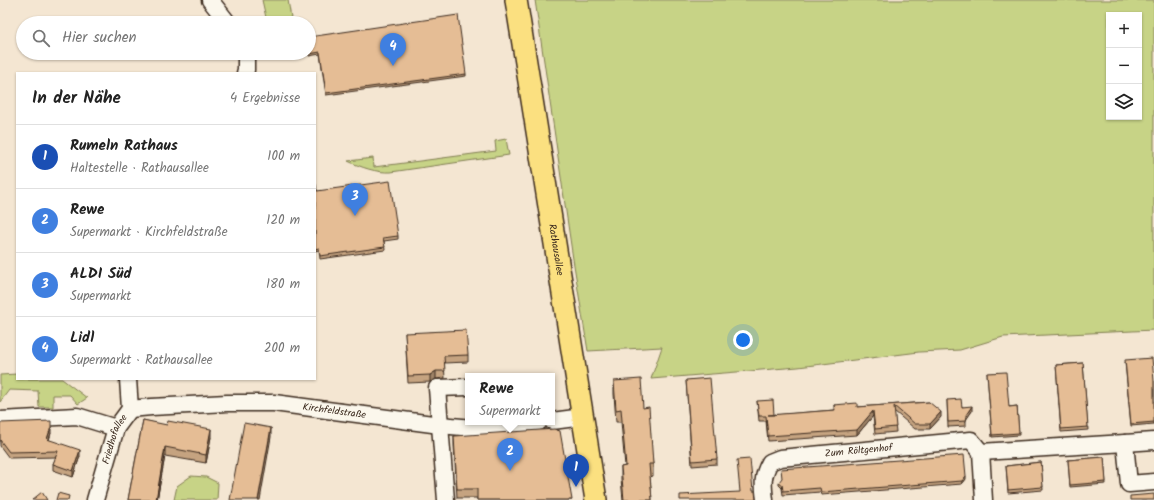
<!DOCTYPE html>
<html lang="de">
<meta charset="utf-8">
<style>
:root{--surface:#fff;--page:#f6f6f6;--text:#222;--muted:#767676;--line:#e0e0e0;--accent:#0b8043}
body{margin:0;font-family:Kalam,sans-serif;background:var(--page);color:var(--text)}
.controls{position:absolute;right:12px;top:12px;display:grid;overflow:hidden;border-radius:0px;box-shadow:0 1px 3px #0004}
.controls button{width:36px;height:36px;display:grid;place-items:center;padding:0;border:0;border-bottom:1px solid var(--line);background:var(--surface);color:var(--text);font:20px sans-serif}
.you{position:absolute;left:743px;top:340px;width:14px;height:14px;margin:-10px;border:3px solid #fff;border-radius:50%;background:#1a73e8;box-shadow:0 0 0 6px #1a73e833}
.badge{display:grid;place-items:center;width:26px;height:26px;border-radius:50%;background:var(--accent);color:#fff;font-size:13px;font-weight:700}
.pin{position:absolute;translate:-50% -33px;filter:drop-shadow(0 1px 2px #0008)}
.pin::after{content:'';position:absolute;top:21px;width:14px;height:12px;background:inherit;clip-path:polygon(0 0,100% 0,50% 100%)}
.popup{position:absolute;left:465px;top:373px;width:90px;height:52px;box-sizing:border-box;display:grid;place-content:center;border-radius:0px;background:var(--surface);filter:drop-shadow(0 1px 3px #0005);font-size:13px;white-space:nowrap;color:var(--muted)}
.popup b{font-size:15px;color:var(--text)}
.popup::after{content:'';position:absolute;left:50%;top:100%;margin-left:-8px;border:8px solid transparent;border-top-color:var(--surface)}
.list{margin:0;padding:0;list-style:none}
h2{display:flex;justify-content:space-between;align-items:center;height:52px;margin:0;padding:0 16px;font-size:17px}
h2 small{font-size:13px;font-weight:400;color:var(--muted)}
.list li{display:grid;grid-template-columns:26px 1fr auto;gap:12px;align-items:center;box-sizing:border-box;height:64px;padding:0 16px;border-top:1px solid var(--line)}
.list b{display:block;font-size:15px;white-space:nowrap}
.list p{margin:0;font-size:13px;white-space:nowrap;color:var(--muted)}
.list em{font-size:13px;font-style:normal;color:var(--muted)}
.icon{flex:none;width:22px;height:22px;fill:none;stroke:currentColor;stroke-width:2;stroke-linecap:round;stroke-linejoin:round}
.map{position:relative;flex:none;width:1154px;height:500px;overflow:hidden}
.search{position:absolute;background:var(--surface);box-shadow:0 1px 3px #0004;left:16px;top:16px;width:300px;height:44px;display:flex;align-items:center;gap:10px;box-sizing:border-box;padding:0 14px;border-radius:22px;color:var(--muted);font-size:15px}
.panel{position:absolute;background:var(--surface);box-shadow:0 1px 3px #0004;left:16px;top:72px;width:300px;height:308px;border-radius:0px}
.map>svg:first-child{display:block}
</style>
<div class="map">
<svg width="1154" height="500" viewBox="0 0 1154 500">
<rect width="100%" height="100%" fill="#f4e6d2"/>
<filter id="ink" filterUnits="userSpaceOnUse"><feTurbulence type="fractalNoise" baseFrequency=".025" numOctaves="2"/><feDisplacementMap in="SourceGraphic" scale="8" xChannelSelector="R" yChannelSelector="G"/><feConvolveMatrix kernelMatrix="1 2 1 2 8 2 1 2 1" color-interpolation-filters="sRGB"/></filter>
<g filter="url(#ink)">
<g fill="#c7d386" stroke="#817e52" fill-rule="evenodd">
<path d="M262,0H288L291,18L267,22Z"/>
<path d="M535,0H1154V330L1003,337L960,350L919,352L798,367L651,379L662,347L588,351L573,259ZM1109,15H1139V117H1109Z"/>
<path d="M506,139L509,155L391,172C377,173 360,167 348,161L373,158L374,167L496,151L495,141Z"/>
<path d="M17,374V379H62L87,398L78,404L70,395H53V407H39L38,391L9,390L0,402V375Z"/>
<path d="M191,476L206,477L218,483L217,500H174L177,486Z"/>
</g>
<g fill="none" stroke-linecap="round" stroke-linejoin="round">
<defs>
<g id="minor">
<path d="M210,0L228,23"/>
<path d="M245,73L246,70V53"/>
<path id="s1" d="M130,409L151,407L227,403H274L440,425L473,428L539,422"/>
<path d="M0,420L77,416L116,428"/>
<path d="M552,421L583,417"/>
<path d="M1125,443L1154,441"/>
<path d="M981,452L984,500"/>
<path id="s2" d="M95,500L116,428L130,409L128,379"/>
<path d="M446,500L437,388L468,387"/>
<path id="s3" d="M765,500C763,484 762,476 770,462L780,458L971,440L981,452L1125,443L1129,484L1154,482"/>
</g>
<g id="major">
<path id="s4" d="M516,0L596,500"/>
</g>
</defs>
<use href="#minor" stroke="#3b2a1e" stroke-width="19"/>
<use href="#major" stroke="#3b2a1e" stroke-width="24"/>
<use href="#minor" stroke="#fbf7ec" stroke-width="16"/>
<use href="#major" stroke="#fbe080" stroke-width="21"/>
</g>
<g fill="#c5a380" stroke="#3b2a1e">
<path d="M309,37L466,74V76L326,95L320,54L309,56Z"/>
<path d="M315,181L317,191L398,236V239L384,241L385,250L320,259L319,250L315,251Z"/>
<path d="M405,333L468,355V362L444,363L445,378L436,379L430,382L408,383Z"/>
<path d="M1125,362L1154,381V424L1131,426Z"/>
<path d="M1083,363L1088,430L1061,432L1056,365Z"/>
<path d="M987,373L1009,407L1017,406L1019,435L992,437Z"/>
<path d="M686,380L717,459V464L692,466Z"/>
<path d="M614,381L643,408L653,464V476L650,477L652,500H623L621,479V467L625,466L621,422H616L614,394Z"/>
<path d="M947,400L972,411L966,419V426L948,427Z"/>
<path d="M757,401L774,415L834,410V405L857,407L929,402L941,417L930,429H915L894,411L896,432L875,434L873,416L857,435L768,441L766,421H759Z"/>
<path d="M143,420L211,437L206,463L165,456L157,500H128Z"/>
<path d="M0,423L51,433L49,440L80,456L73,477L53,470V464L56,457L9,458L0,446Z"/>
<path d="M454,436L572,500H477V498H457L454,445Z"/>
<path d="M1104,457L1106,484L1070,487L1068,460Z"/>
<path d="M1041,462L1043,490L1008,493L1006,466Z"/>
<path d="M966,479L962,484L821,495L820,492L783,495L782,488L779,485V482Z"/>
</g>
<g fill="#a08468" stroke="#3b2a1e">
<path d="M436,371V379L430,382V375Z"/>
<path d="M972,406V411L966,420V415Z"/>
<path d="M873,411V416L857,435V430Z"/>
<path d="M941,412V417L930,429V424Z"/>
<path d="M51,427V433L47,446V439Z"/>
<path d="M271,428V437L260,500H258Z"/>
<path d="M211,429V437L206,463V455Z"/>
<path d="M165,447V456L157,500H156Z"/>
<path d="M80,450V456L73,477V471Z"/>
<path d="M966,476V479L962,484V481Z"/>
</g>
<g fill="#e5bd95" stroke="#3b2a1e">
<path d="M458,15L466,74L326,93L320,52L309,54V37Z"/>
<path d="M315,181L317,191L390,181L398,236L383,238L385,247L320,256L319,248L315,249Z"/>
<path d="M466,330L468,355L444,356L445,371H436L430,375L408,376L405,333Z"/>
<path d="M1152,358L1154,381V422L1131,424L1125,360Z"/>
<path d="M1083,363L1088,427L1061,429L1056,365Z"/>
<path d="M1006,372L1009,407L1017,406L1019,433L992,435L987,373Z"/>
<path d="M710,378L717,459L692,461L686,380Z"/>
<path d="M641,379L643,408L649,407L653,464H649L652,500H624L621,467L626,466L621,409L616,410L614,381Z"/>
<path d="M961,399L962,407L972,406L966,415V421L948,422L947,400Z"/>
<path d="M773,400L774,415H768L835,410L834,405L857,403V407L929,402L941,412L930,424H915L894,406L896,427L875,429L873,411L857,430L768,436L766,416H759L757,401Z"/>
<path d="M143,420L167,425L168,421L211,429L206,455L165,447L156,500H128Z"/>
<path d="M51,421V427L47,439L80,450L73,471L53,464L58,451L9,452L0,440V423Z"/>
<path d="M244,423L271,428L258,500H230Z"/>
<path d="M554,429L560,431L572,500H477V489H457L454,436Z"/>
<path d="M964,455L966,476L962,481L821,492L820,488L783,491L782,484L779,482L782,478L781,469Z"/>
<path d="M1104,457L1106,482L1070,485L1068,460Z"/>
<path d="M750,459L753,491H755L756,500H680V495L740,492L737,460Z"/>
<path d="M1041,462L1043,487L1008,490L1006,466Z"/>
<path d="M42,492L47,500H32Z"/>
<path d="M58,493L69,496L68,500H56Z"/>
<path d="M1154,494V500H1130V496Z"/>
</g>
</g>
<g text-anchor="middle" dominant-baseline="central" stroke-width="4" stroke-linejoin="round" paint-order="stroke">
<g font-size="10" fill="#3b2a1e" stroke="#fbf7ec">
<text stroke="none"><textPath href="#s4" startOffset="253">Rathausallee</textPath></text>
<text stroke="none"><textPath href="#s1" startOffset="205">Kirchfeldstraße</textPath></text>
<text stroke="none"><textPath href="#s2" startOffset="64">Friedhofallee</textPath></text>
<text stroke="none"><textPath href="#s3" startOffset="129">Zum Röltgenhof</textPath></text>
</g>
</g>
</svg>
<div class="controls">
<button>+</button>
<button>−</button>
<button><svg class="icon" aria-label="layers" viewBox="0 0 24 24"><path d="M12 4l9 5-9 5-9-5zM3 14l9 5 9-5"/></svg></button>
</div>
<div class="you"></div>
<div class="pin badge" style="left:576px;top:487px;background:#1a4fb4">1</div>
<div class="pin badge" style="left:510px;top:471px;background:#3f7fe0">2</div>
<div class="popup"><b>Rewe</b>Supermarkt</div>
<div class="pin badge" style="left:355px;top:216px;background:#3f7fe0">3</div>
<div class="pin badge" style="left:393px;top:66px;background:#3f7fe0">4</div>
<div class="search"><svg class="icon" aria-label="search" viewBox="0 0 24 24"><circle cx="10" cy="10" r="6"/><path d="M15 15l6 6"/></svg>Hier suchen</div>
<section class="panel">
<h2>In der Nähe<small>4 Ergebnisse</small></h2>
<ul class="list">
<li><span class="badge" style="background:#1a4fb4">1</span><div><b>Rumeln Rathaus</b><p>Haltestelle · Rathausallee</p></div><em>100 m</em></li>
<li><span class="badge" style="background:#3f7fe0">2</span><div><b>Rewe</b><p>Supermarkt · Kirchfeldstraße</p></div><em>120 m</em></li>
<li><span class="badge" style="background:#3f7fe0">3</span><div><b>ALDI Süd</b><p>Supermarkt</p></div><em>180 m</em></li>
<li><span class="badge" style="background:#3f7fe0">4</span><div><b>Lidl</b><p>Supermarkt · Rathausallee</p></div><em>200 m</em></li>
</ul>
</section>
</div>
